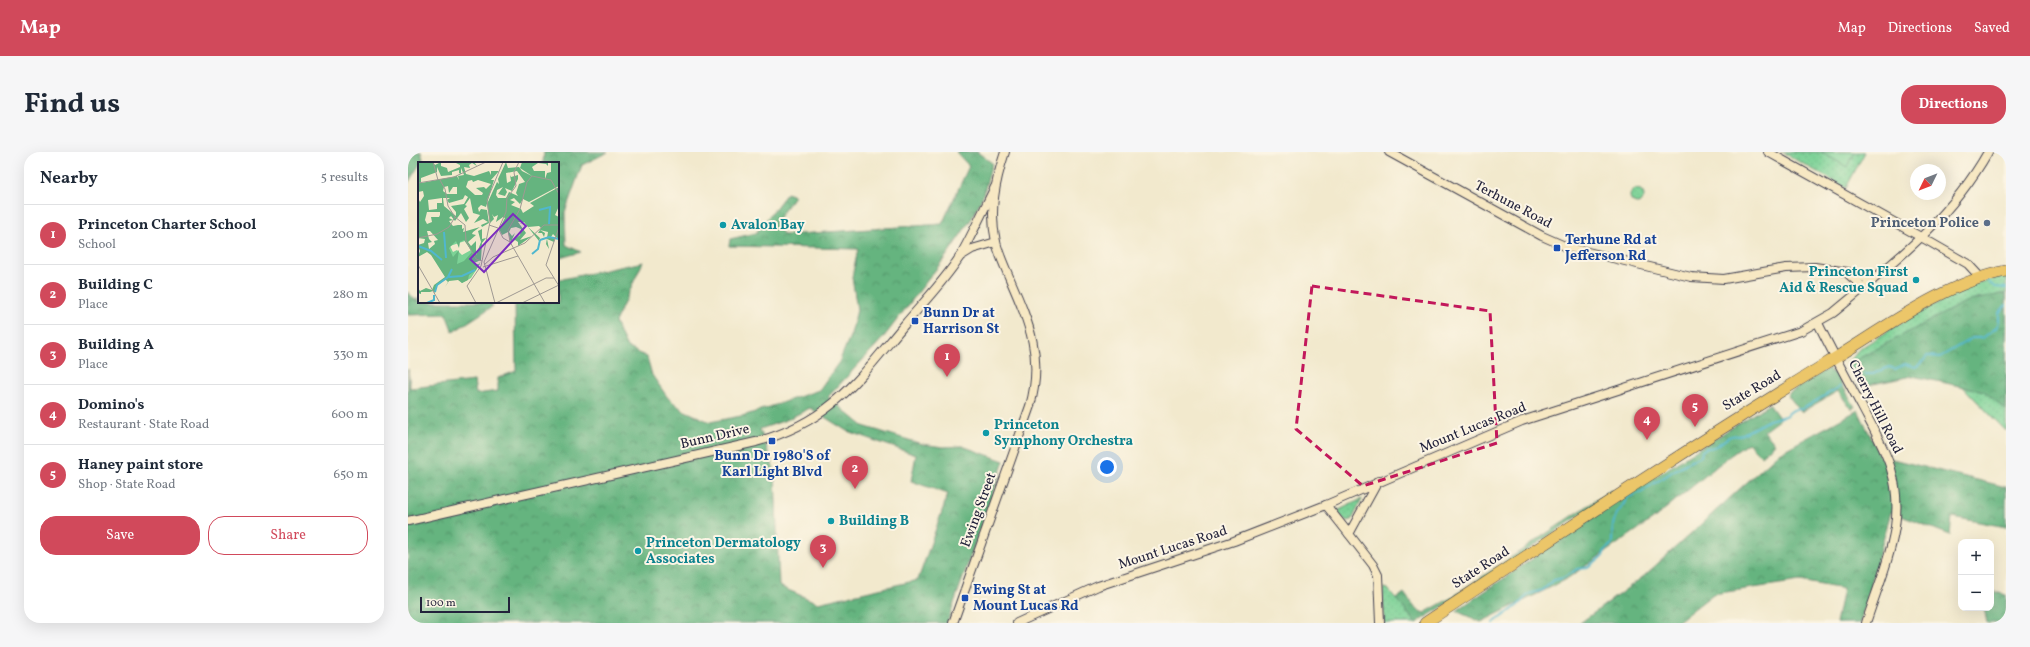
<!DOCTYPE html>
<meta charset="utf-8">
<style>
:root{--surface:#fff;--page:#f6f6f7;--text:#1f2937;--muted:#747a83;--line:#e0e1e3;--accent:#d1495b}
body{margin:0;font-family:Vollkorn,serif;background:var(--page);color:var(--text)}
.controls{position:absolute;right:12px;bottom:12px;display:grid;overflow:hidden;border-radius:8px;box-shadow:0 4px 16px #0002}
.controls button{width:36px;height:36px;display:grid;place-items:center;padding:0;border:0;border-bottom:1px solid var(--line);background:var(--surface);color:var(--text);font:20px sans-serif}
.compass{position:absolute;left:1502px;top:12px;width:36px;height:36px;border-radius:50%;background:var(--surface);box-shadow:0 4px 16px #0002;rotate:227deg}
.scale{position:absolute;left:12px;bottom:10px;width:90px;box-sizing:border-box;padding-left:4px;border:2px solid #22223b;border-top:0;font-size:11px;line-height:14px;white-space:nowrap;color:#22223b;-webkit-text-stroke:3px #fcf5e5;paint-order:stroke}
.you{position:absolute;left:699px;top:315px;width:14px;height:14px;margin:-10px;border:3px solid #fff;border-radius:50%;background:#1a73e8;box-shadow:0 0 0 6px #1a73e833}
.badge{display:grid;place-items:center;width:26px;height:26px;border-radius:50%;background:var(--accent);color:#fff;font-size:13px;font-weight:700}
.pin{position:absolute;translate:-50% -33px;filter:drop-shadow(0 1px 2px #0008)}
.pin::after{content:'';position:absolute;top:21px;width:14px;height:12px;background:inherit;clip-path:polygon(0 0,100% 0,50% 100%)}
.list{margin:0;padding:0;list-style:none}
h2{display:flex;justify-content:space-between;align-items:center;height:52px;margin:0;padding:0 16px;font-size:17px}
h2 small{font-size:13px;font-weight:400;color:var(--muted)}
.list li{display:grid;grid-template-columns:26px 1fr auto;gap:12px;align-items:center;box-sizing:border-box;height:60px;padding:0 16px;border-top:1px solid var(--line)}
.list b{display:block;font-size:15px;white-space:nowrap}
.list p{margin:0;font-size:13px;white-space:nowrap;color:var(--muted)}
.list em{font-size:13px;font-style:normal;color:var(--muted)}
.actions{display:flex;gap:8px;padding:12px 16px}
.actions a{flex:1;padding:9px 0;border:1px solid var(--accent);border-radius:16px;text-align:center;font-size:14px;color:var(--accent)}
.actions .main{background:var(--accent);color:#fff}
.map{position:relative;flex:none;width:1598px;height:471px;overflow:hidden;border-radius:16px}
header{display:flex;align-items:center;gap:24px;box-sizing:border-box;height:56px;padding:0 20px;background:var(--accent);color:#fff}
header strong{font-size:19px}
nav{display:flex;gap:22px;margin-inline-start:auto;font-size:14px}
.intro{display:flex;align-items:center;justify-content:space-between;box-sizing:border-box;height:96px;padding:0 24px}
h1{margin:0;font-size:28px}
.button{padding:10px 18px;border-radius:16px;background:var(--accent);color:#fff;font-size:14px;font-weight:700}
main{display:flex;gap:24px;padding:0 24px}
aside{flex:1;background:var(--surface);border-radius:16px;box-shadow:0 4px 16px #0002}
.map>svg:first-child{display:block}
</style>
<header>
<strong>Map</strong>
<nav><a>Map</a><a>Directions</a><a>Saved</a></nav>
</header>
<div class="intro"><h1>Find us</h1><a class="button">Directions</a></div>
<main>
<aside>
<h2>Nearby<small>5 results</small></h2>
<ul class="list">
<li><span class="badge">1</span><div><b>Princeton Charter School</b><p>School</p></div><em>200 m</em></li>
<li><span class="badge">2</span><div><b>Building C</b><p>Place</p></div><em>280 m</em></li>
<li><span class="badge">3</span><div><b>Building A</b><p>Place</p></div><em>330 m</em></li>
<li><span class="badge">4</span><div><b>Domino's</b><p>Restaurant · State Road</p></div><em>600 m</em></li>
<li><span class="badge">5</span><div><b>Haney paint store</b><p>Shop · State Road</p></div><em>650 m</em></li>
</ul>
<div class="actions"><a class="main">Save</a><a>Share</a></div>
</aside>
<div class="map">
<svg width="1598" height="471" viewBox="0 0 1598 471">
<defs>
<pattern id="green-dots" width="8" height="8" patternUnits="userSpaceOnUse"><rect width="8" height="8" fill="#7cd296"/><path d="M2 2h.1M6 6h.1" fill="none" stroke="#6bb482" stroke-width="1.8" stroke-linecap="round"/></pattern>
<pattern id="forest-crowns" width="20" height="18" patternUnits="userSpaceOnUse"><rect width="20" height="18" fill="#65b47f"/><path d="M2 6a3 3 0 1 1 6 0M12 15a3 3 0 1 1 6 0" fill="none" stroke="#539269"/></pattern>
</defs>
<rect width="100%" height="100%" fill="#fcf5e5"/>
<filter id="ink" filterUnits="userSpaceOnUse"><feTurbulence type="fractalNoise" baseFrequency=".025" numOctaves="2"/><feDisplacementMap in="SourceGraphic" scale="8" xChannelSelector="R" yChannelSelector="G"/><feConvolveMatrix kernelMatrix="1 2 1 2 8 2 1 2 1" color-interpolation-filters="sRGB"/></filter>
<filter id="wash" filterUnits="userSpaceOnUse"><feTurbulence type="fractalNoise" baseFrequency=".012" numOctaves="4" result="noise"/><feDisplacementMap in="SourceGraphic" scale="16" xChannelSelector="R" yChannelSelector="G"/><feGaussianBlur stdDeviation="0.9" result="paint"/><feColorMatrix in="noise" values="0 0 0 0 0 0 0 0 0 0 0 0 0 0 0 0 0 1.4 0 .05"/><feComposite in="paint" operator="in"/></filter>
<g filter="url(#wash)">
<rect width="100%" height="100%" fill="#f2e9cd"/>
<g fill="url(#green-dots)" stroke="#4f7a68">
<path d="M1374,0H1457L1438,36Z"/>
<circle cx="1229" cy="44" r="7"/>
<path d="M1598,123V279L1518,197L1475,226L1452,235L1439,211L1451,197L1506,163L1566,132Z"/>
<path d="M954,347L944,368L937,369L929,359Z"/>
<path d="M975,436L980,437L1008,471H976Z"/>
</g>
<g fill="url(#forest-crowns)" stroke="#446b5d" fill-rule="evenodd">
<path d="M0,0H13L15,7L0,31Z"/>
<path d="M136,0H200L174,13L157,60L158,93L173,100L152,106L150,111V11H135Z"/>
<path d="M548,0H569L584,11L575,44L564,66L539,103L475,186L420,245L455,274L514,292L535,295L554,294L596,309L539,471H0V217L2,236L66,229L68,242L90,239V226L108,219L107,150H150V128L235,110L207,170L219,195L239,205L244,223L260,246L275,258L302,270L338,263L411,238L431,210L443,182L449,158L444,125L450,97L321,94L322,87L348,81L379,41L386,44L367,71L376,83L534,72L561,14ZM402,256L439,279L508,303L503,329L540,342L510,428L410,451L371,434L367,320L352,277L378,268Z"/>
<path d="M0,140L7,148L11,146V150H81L85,154L45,180L38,162L0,163Z"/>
<path d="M1598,141V258L1576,239L1504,224L1455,234L1442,211L1557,150Z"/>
<path d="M1421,216L1422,219L1428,222L1447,255L1443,257L1430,239L1393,260L1379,242Z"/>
<path d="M1361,252L1372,267L1356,279L1367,292L1353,304L1340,291L1320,305L1245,367L1157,428L1073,470L1048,459L1215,345Z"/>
<path d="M1450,258L1472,304L1598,335V375L1544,365L1542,383L1483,360L1452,471H1428L1435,437L1392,429L1305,442L1268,471H1172L1236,424L1371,301Z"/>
<path d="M1203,338L1205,341L1044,449L1008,471L988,447L996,441L1008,457L1016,461L1043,446Z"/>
<path d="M1583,439L1598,443V471H1579L1576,456H1583Z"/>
</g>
<path fill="#7cd296" stroke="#4f7a68" d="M1413,0H1447L1439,15Z"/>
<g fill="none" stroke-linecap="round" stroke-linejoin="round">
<g stroke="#50b7ce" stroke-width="2">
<path d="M1580,130L1587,135L1598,136"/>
<path d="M1456,222H1465L1481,215L1487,217L1497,212L1507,215L1513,212L1519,204L1532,205L1564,186H1574L1580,182L1588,176L1591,170V161L1598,153"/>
<path d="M1085,471L1109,454L1121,442L1135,438L1146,428L1155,426L1169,417L1178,416L1195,404L1197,398L1204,392C1204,381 1204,369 1210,360C1214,354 1217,353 1218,346L1233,340L1273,314L1293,304L1294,299L1298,296C1314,297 1317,280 1331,284L1361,268L1377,264L1385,258L1394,257L1433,234"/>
</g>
</g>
</g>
<g filter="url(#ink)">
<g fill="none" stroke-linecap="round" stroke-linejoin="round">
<defs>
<g id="secondary">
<path d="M981,0L1134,84L1159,95L1283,125L1316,127L1378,116L1407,115L1446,121L1464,129"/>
<path d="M1360,0L1520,89L1560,112L1572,125"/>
<path d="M551,105L564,97L588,90"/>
<path d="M1439,121L1456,136"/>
<path d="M1410,171C1424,200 1439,227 1454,255C1476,297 1494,325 1487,375C1482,407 1468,440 1458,471"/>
<path d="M970,329L941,382L965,413L970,423L972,471"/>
<path d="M918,353L941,382"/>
<path d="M0,369L348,290C424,269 449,229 497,172C515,151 536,129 551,106C564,83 575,59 587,35"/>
<path d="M545,471L622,254C636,205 621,171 602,127C597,115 591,103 588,90C581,59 587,30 597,0"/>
<path d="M609,471L690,434L826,389L918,353L1114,269L1393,179L1425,161C1485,111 1541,69 1580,0"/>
</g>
<path id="highway" d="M1017,471C1150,383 1283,294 1419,211C1474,178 1535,131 1598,119"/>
</defs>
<use href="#secondary" stroke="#414051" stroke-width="10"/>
<use href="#highway" stroke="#414051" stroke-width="12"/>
<use href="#secondary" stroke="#f7e8c3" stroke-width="8"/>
<use href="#highway" stroke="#ecc669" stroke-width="11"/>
</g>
</g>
<path fill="none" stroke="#c2185b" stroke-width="3" stroke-dasharray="8 5" stroke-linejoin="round" d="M904,134L1082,159L1089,291L955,334L888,277Z"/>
<circle fill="#5c6f8a" stroke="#fcf5e5" stroke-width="1.5" cx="1579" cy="71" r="4"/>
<g fill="#0f9aa8" stroke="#fcf5e5" stroke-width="1.5">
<circle cx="315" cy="73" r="4"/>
<circle cx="1508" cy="128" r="4"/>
<circle cx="578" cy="281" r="4"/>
<circle cx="423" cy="369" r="4"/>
<circle cx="230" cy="399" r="4"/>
</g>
<g fill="#1a4fb4" stroke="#fcf5e5" stroke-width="1.5">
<rect x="1145" y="92" width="8" height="8" rx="2"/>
<rect x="503" y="165" width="8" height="8" rx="2"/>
<rect x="360" y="285" width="8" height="8" rx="2"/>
<rect x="553" y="442" width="8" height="8" rx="2"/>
</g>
<g text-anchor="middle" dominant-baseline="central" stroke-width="4" stroke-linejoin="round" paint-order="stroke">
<g font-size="14" fill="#22223b" stroke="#fcf5e5">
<text transform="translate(1105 53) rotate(28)">Terhune Road</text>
<text transform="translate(1344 239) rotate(-31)">State Road</text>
<text transform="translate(1467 255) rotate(63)">Cherry Hill Road</text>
<text transform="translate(1065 276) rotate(-22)">Mount Lucas Road</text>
<text transform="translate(307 285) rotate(-13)">Bunn Drive</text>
<text transform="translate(571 358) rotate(-70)">Ewing Street</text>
<text transform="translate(765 396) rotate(-18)">Mount Lucas Road</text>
<text transform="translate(1073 416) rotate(-33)">State Road</text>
</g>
<g font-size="14" font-weight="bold" fill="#4e5e75" stroke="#fcf5e5" text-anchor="end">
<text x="1571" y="71">Princeton Police</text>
</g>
<g font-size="14" font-weight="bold" fill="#0d838f" stroke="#fcf5e5" text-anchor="start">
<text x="323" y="73">Avalon Bay</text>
<text x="1500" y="120" text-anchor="end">Princeton First<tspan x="1500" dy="16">Aid &amp; Rescue Squad</tspan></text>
<text x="586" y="273">Princeton<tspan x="586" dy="16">Symphony Orchestra</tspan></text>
<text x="431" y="369">Building B</text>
<text x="238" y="391">Princeton Dermatology<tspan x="238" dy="16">Associates</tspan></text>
</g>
<g font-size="14" font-weight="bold" fill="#164399" stroke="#fcf5e5" text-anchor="start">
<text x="1157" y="88">Terhune Rd at<tspan x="1157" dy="16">Jefferson Rd</tspan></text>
<text x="515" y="161">Bunn Dr at<tspan x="515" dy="16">Harrison St</tspan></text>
<text x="364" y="304" text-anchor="middle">Bunn Dr 1980'S of<tspan x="364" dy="16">Karl Light Blvd</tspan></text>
<text x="565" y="438">Ewing St at<tspan x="565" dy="16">Mount Lucas Rd</tspan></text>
</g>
</g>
<g transform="translate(10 10)">
<rect width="141" height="141" fill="#f2e9cd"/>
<path d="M40,66L47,79L32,84L35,90L39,88L44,93L53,88L55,91L52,98L57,102H62L53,116L44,121L38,114L30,118L16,95Z" fill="#7cd296"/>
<path d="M0,0H15L17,3L23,0V4L29,6L30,10L42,5V3L36,0H56L59,4L54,1L51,3L52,6L46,5L48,12L56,14L71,9L73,13V9H81L73,18H76L68,45L63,43L60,46L61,50L63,47L69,48L71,61L64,65L63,63L70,60L65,57L56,61L62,53L55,51L52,36L47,43L49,44L46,47L51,56L48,60L43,51L37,59L33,54L31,56L35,58L31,59L35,64L40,63H44V67L46,66L45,70L62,65L55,70L54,72L58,73L50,80L53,84L58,79V93L63,80L60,69L64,67V77L68,76L64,81L63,98L56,101L60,103L63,99L58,108L51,113L50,118L44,121L40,118L31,119L27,125L30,120L27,117L19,124L17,131L15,129L12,130H3V132L0,131V126L2,129L8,126L14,128L16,123L27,115L13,93L9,90L0,95L2,89L0,83L6,81L7,77L0,76V36L2,40L6,34L5,29L0,30ZM19,5L23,14L34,13V10L41,8V11L43,12V6L46,13L40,14L41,18L39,14L3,21V16L19,10ZM54,18L55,20L60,18L73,22L68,27L66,25L58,26L65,31L64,33H57L48,25L50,19ZM30,24L31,31L35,25H39V32H29L25,29L26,25ZM47,33L50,35L46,42L33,44L38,50V54L26,44L25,36H32L29,38L31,41L45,37ZM24,36V41H19V47L11,48L10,38ZM9,50H22V53L21,55H13L14,60L9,62L7,58ZM9,69H12L20,78L16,79L17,82L11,87L10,81L14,80L11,77ZM46,78L54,90L46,99L39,102L41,88L35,95L31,86L38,79L41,86L42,80ZM88,0L90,6L101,5L104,9L114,14L102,6L104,0H130V4L128,2L120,1L114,5L116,9H127V17L129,11L133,10V0H141V24L111,40L105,37L102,42L96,36L92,38L97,40L93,43L103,47L105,51L116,44L112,41L141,25V44L137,53L141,55V78L135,72L133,75L137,76L136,80L129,77L131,87L128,82L130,70L122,68L127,71L126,75L124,71H120L123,66L121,64L110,65L122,76L121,79L106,60L102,62L104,60H100L108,71L102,78L114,74L100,84V80L97,78L93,81L90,70L84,73L81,67L87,56L85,55L78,60L80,53L76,55L74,52L76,57L72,61L69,42L79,20L81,22L80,17ZM99,9L107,20L101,22L98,31L100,34L91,30L88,36H80L78,33L79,28L85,25L80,32L87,34L89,30L87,26L94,29L100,17V13L93,15L92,13L93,19L89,21L88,11ZM98,65L103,67L102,73L93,80L97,71L94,74L91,70L93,66Z" fill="#65b47f" fill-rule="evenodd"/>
<path fill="none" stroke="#50b7ce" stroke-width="2" d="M121,48L132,45L131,62M26,70L28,96M122,78L131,75L141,77M0,84L13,89L24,98M114,92L120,87L122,78M31,115L44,114L57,108M17,130L19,123L30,115L34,107M9,141L16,138V133"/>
<path fill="none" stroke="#9f9993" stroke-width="1" d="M15,0L20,18M22,18L27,27L30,44L37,55L47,63L48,79L58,97L64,99M0,21L36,15L68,0M71,63L80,66L85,76L92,80L127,141M0,76L19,72L31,65L37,55M92,80L90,68L102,47L109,20L114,14L133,18L141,32M0,103L22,141M66,103L75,95L107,81L126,63H141M65,105L100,94M141,124L128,103L141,65M58,141L49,124L63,104L72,60L69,38L85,0M77,141L66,100L88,50L89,36L98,24L96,10L101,0M78,141L128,116H136M104,141L141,123"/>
<path fill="#7b2cbf" fill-opacity="0.15" stroke="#7b2cbf" stroke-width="2" d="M95,52L108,64L66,110L52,97Z"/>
<rect width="141" height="141" fill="none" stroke="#22223b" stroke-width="2"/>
</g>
</svg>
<div class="controls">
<button>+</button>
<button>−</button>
</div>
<svg class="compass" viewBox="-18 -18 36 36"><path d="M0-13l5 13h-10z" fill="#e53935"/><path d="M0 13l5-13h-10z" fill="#747a83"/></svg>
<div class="scale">100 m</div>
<div class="you"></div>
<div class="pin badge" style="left:539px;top:225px">1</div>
<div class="pin badge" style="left:447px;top:337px">2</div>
<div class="pin badge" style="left:415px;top:416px">3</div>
<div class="pin badge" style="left:1239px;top:288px">4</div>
<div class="pin badge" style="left:1287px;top:275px">5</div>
</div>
</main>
